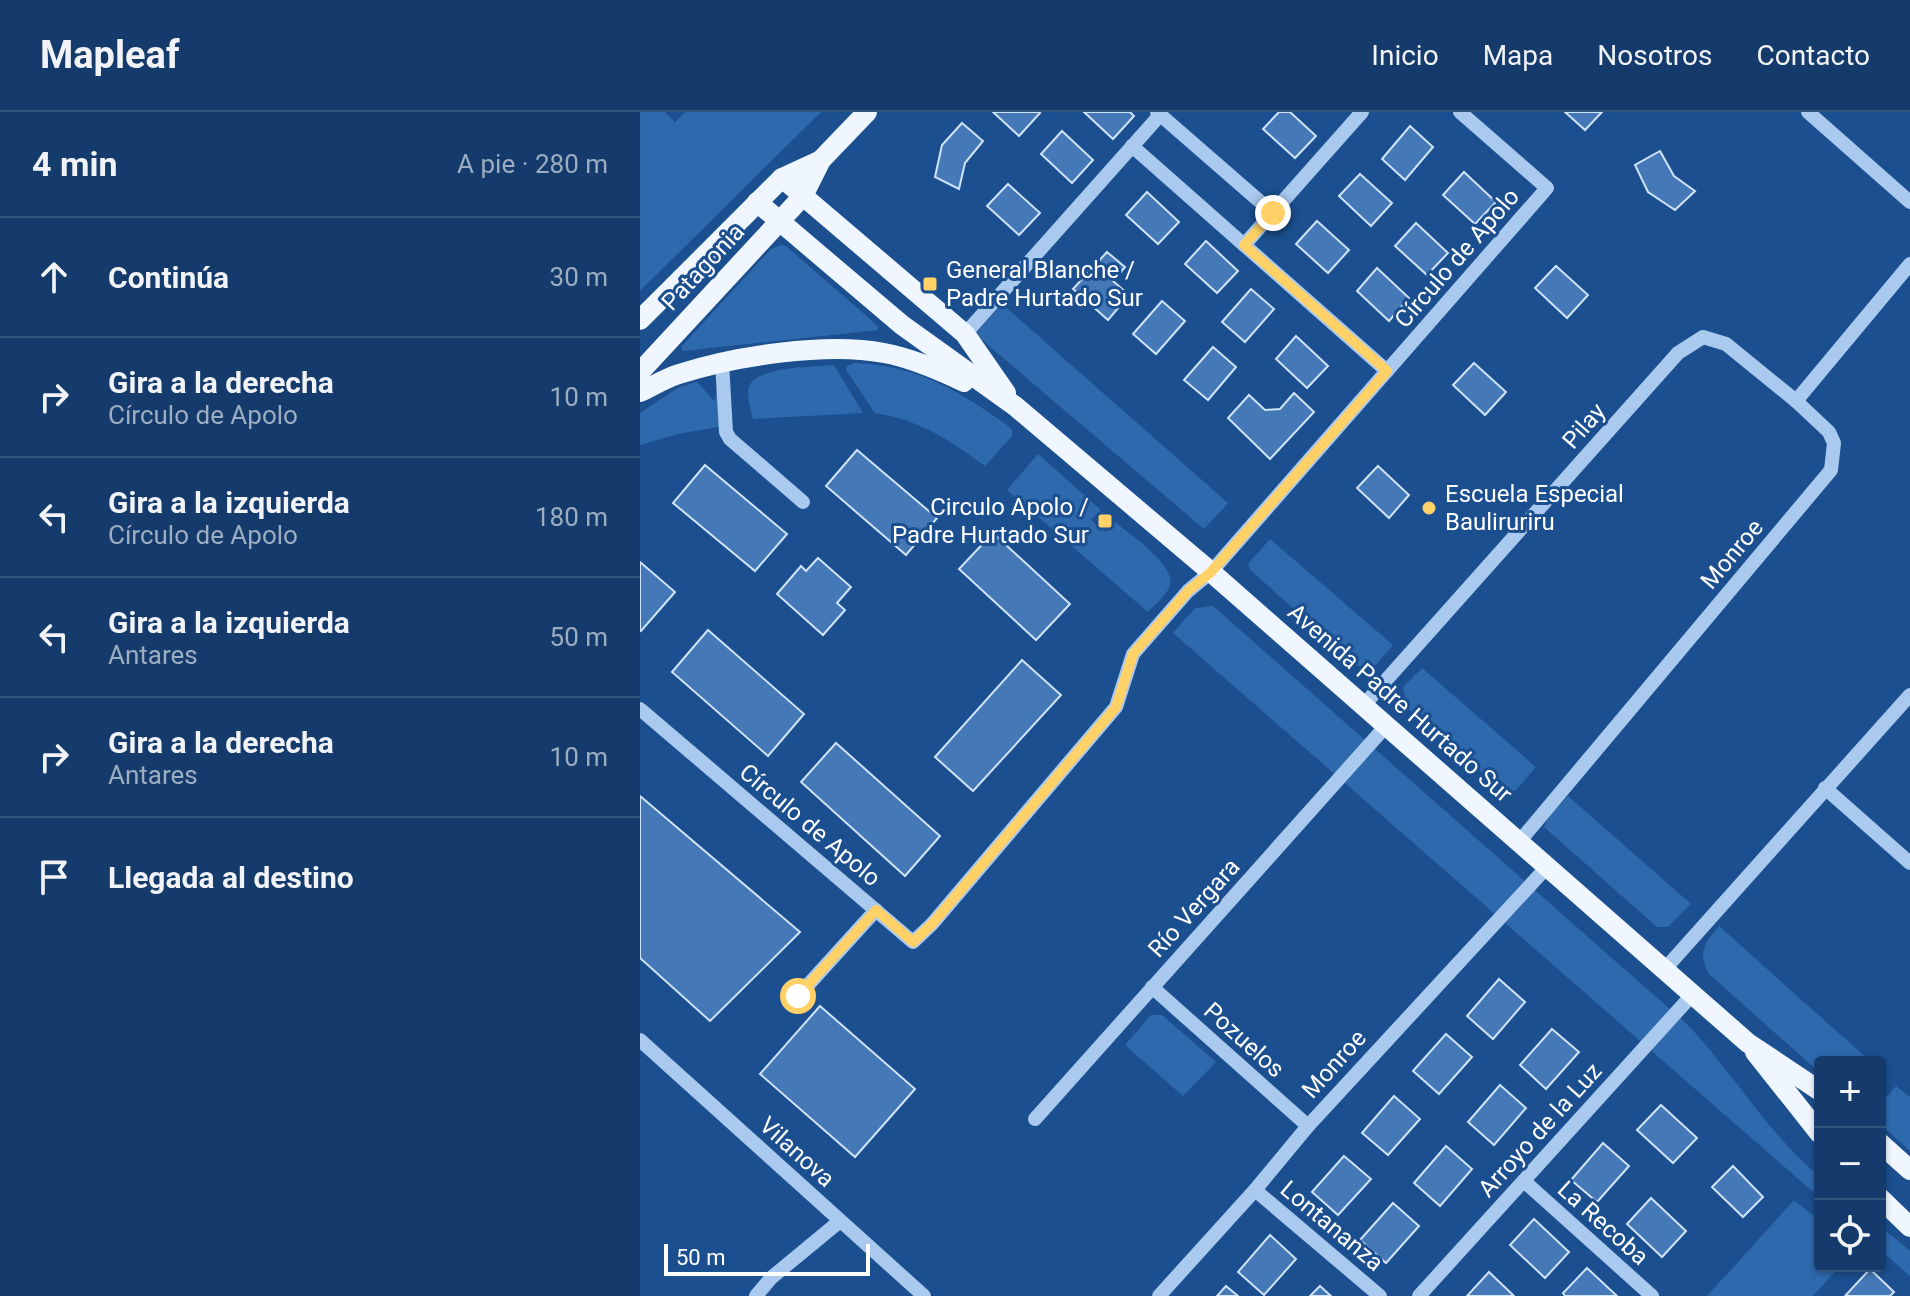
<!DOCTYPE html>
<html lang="es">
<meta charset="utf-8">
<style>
:root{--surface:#143b6b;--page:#214673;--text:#f1f3f6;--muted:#9dadc1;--line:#33557e}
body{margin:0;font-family:Roboto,sans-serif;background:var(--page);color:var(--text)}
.controls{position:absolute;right:24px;bottom:24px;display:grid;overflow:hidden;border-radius:8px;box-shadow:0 2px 6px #0004}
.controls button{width:72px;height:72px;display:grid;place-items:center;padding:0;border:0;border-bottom:2px solid var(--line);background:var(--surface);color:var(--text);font:40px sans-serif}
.scale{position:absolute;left:24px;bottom:20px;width:206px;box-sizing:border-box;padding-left:8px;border:4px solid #fff;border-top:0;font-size:22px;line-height:28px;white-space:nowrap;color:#fff;-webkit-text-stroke:6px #1b4f8f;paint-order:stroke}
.stop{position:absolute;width:24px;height:24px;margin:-18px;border:6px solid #ffd166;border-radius:50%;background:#fff}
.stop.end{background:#ffd166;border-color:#fff;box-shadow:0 2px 8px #0008}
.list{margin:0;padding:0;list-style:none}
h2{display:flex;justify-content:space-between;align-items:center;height:104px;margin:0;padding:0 32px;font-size:34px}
h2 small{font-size:26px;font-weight:400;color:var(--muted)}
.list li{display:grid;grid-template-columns:52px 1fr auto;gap:24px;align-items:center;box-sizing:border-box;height:120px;padding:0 32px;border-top:2px solid var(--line)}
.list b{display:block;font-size:30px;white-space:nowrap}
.list p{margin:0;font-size:26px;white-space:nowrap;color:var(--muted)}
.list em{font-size:26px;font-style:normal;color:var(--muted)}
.icon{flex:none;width:44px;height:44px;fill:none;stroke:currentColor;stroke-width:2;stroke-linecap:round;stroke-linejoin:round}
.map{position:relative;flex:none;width:1270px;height:1184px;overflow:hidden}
header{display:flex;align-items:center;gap:48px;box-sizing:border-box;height:112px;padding:0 40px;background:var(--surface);border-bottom:2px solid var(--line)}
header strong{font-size:38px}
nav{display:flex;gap:44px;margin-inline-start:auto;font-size:28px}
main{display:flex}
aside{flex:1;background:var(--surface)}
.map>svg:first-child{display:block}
</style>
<header>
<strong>Mapleaf</strong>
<nav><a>Inicio</a><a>Mapa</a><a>Nosotros</a><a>Contacto</a></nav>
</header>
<main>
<aside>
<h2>4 min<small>A pie · 280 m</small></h2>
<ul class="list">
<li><svg class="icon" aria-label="ahead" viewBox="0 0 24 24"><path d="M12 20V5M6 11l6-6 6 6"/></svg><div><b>Continúa</b></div><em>30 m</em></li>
<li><svg class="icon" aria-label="right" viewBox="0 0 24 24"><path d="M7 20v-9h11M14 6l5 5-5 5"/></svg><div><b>Gira a la derecha</b><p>Círculo de Apolo</p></div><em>10 m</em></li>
<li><svg class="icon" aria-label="left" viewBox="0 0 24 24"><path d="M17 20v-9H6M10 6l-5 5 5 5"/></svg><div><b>Gira a la izquierda</b><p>Círculo de Apolo</p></div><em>180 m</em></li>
<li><svg class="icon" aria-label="left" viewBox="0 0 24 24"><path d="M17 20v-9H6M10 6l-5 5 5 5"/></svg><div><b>Gira a la izquierda</b><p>Antares</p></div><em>50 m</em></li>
<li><svg class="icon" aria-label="right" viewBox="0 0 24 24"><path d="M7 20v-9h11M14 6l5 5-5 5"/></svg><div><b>Gira a la derecha</b><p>Antares</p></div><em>10 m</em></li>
<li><svg class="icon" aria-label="arrive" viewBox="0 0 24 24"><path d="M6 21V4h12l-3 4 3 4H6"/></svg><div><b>Llegada al destino</b></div></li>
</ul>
</aside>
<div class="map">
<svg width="1270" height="1184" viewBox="0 0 1270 1184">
<rect width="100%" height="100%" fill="#1b4f8f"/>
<g fill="#2e69ad">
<path d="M0,0H25L35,10L45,0H181L0,179Z"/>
<path d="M141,133L146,134L238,214V218L43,239L41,235L131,137Z"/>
<path d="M362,192L588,391L564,417L335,222Z"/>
<path d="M215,251C279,254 317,278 367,313L372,318V324L345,354C307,327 283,309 235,301L206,258L207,254Z"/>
<path d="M194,253L223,301L113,307C111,297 106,284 109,275C116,254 174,255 194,253Z"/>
<path d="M57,270L74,289L77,278L84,314L38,322L0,333V301L39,275Z"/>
<path d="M398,342L461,398L451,408L465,420L475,410C490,423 540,455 529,476C525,485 514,493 508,500L367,378Z"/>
<path d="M630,427L753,533L734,555L718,554L610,458L608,452Z"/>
<path d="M573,494L1049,914C1094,962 1129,1023 1180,1065V1086L533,521L555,496Z"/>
<path d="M782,556L896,655L875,679L861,677L767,596L763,575Z"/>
<path d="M928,684L1051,792L1028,815H1017L904,715L909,704Z"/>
<path d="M1079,814L1231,950H1180V961L1069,862C1057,842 1065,830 1079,814Z"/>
<path d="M511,903H522L576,950L543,984L485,933Z"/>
<path d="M1256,974L1270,985V1039L1240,1012V993Z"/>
<path d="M1154,1088L1180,1109V1154H1200L1173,1184H1067Z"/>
<path d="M1240,1114L1270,1139V1164L1240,1138Z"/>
</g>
<g fill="#4478b7" stroke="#cfe3fa" stroke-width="2">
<path d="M353,0H399L400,1L379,24Z"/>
<path d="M444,0H490L494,4L473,27Z"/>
<path d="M639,0H650L676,24L655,46L623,17Z"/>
<path d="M925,0H962L945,18Z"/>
<path d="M322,11L343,29L325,51L319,77L295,65L302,33Z"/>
<path d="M770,14L793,35L765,68L742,47Z"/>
<path d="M422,19L453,48L432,71L401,42Z"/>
<path d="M1020,39L1034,64L1055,79L1035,98L1008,80L995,53Z"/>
<path d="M824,60L856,90L835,112L803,83Z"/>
<path d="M720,62L752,91L731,114L699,84Z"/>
<path d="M368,72L400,101L379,123L347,94Z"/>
<path d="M507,80L539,110L518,132L486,103Z"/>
<path d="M677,109L709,138L688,161L656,132Z"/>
<path d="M776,111L808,141L787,163L755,134Z"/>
<path d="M566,129L598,159L577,181L545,152Z"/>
<path d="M467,140L485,155L473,169L489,183L468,208L433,177Z"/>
<path d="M916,154L948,183L927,206L895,176Z"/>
<path d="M737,156L769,186L749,209L717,179Z"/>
<path d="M611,177L634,197L605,230L582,210Z"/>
<path d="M522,189L545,209L516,242L493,222Z"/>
<path d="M656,224L688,254L667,276L636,247Z"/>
<path d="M573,235L596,255L568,288L544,268Z"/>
<path d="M834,251L866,280L845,303L813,273Z"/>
<path d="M654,281L674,300L630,347L588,306L609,283L625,298L640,297Z"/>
<path d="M217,338L297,406L266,443L186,374Z"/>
<path d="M65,353L147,422L115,459L33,391Z"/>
<path d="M738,354L769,383L749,406L717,376Z"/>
<path d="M353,421L430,492L396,528L319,457Z"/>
<path d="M178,446L211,475L197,491L205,498L183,523L137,482L161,454L166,459Z"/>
<path d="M0,450L35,480L1,519L0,518Z"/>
<path d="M68,518L164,602L128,644L32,560Z"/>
<path d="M382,548L421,583L333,679L295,645Z"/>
<path d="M196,631L300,724L265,764L161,670Z"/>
<path d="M0,684L160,820L70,909L0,846Z"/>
<path d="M859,867L885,890L853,927L827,904Z"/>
<path d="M180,894L275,977L215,1045L120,962Z"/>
<path d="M912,917L939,940L906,977L880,953Z"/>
<path d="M806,922L832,945L799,982L773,959Z"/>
<path d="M860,973L886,996L854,1033L828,1010Z"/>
<path d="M754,984L780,1007L748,1043L722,1021Z"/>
<path d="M1021,993L1057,1026L1033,1051L997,1018Z"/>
<path d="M963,1031L989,1054L957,1090L931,1068Z"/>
<path d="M806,1034L832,1057L800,1094L774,1071Z"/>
<path d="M704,1044L731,1067L698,1103L672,1080Z"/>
<path d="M1093,1054L1123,1085L1103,1105L1072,1075Z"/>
<path d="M1011,1086L1046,1119L1022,1145L987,1112Z"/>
<path d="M753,1091L779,1114L746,1151L720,1128Z"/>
<path d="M894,1107L929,1140L905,1166L870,1133Z"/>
<path d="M630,1123L656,1147L624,1183L598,1160Z"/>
<path d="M947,1156L977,1184H925L923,1181Z"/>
<path d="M1230,1157L1254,1180L1250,1184H1205Z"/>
<path d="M849,1160L874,1184H827Z"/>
<path d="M586,1174L598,1184H577Z"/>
<path d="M680,1174L691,1184H670Z"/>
</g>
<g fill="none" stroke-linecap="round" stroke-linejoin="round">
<g stroke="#a9c9ee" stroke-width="14">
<path d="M517,0L633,101"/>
<path d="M1168,0L1270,90"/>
<path d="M492,34L747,259"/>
<path d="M604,133L722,0"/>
<path d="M325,222L520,3"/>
<path d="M82,250L86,320L90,327L163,390"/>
<path d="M1156,289L1270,152"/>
<path d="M723,594L1038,241L1063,225L1086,232L1156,289L1189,320L1194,331L1191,358L879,730"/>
<path d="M0,597L273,830L292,812L476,595L493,542L548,479L571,460L907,76L820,0"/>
<path d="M1185,676L1270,751"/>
<path d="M1024,858L1270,583"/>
<path d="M512,875L668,1014"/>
<path d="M158,884L236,798"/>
<path d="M0,928L284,1184"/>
<path d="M395,1007L746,614"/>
<path d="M885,1070L1012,1184"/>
<path d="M615,1078L740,1184"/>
<path d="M116,1184L131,1166L200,1109"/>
<path d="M519,1184L615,1078L668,1014L907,755"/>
<path d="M779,1184L1053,882"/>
</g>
<g stroke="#f0f6ff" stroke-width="20">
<path d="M142,66L325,222L366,281"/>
<path d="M117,90L262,213L375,294L571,460L1108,931L1180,979"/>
<path d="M0,208L142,66L181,48"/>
<path d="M0,260L163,84L181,48L227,0"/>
<path d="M0,280C13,274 26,266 39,262C95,244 186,230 244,241C272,246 299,258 324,270"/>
<path d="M1115,940L1180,1022"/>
<path d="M1240,1031L1270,1058"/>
<path d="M1240,1086L1270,1115"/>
</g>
</g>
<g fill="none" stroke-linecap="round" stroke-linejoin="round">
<path stroke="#ffd166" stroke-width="10" d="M158,884L236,798L273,830L292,812L476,595L493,542L548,479L571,460L747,259L604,133L633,101"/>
</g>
<g fill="#ffd166" stroke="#1b4f8f" stroke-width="3">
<rect x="282" y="164" width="16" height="16" rx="4"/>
<circle cx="789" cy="396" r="8"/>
<rect x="457" y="401" width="16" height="16" rx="4"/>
</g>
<g text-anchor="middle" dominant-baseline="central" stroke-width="6" stroke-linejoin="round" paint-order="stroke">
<g font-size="24" fill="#fff" stroke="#1b4f8f">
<text transform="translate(817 146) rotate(-49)">Círculo de Apolo</text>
<text transform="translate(63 155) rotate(-47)">Patagonia</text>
<text transform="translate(944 314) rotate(-49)">Pilay</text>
<text transform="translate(1092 442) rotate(-50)">Monroe</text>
<text transform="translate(760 591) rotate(41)">Avenida Padre Hurtado Sur</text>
<text transform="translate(170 713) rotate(40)">Círculo de Apolo</text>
<text transform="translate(554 796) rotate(-48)">Río Vergara</text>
<text transform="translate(604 928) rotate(42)">Pozuelos</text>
<text transform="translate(694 952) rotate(-48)">Monroe</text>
<text transform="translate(900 1018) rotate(-48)">Arroyo de la Luz</text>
<text transform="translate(157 1040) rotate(42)">Vilanova</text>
<text transform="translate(963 1111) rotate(42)">La Recoba</text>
<text transform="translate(692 1114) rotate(40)">Lontananza</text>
</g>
<g font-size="24" fill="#fff" stroke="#1b4f8f" text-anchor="start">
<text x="306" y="158">General Blanche /<tspan x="306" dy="28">Padre Hurtado Sur</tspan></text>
<text x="805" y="382">Escuela Especial<tspan x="805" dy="28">Bauliruriru</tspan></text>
<text x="449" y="395" text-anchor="end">Circulo Apolo /<tspan x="449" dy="28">Padre Hurtado Sur</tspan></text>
</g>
</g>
</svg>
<div class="controls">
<button>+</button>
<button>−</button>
<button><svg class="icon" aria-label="locate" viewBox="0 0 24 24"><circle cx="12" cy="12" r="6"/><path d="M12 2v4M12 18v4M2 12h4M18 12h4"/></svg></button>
</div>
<div class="scale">50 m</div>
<div class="stop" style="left:158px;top:884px"></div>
<div class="stop end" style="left:633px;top:101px"></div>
</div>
</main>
